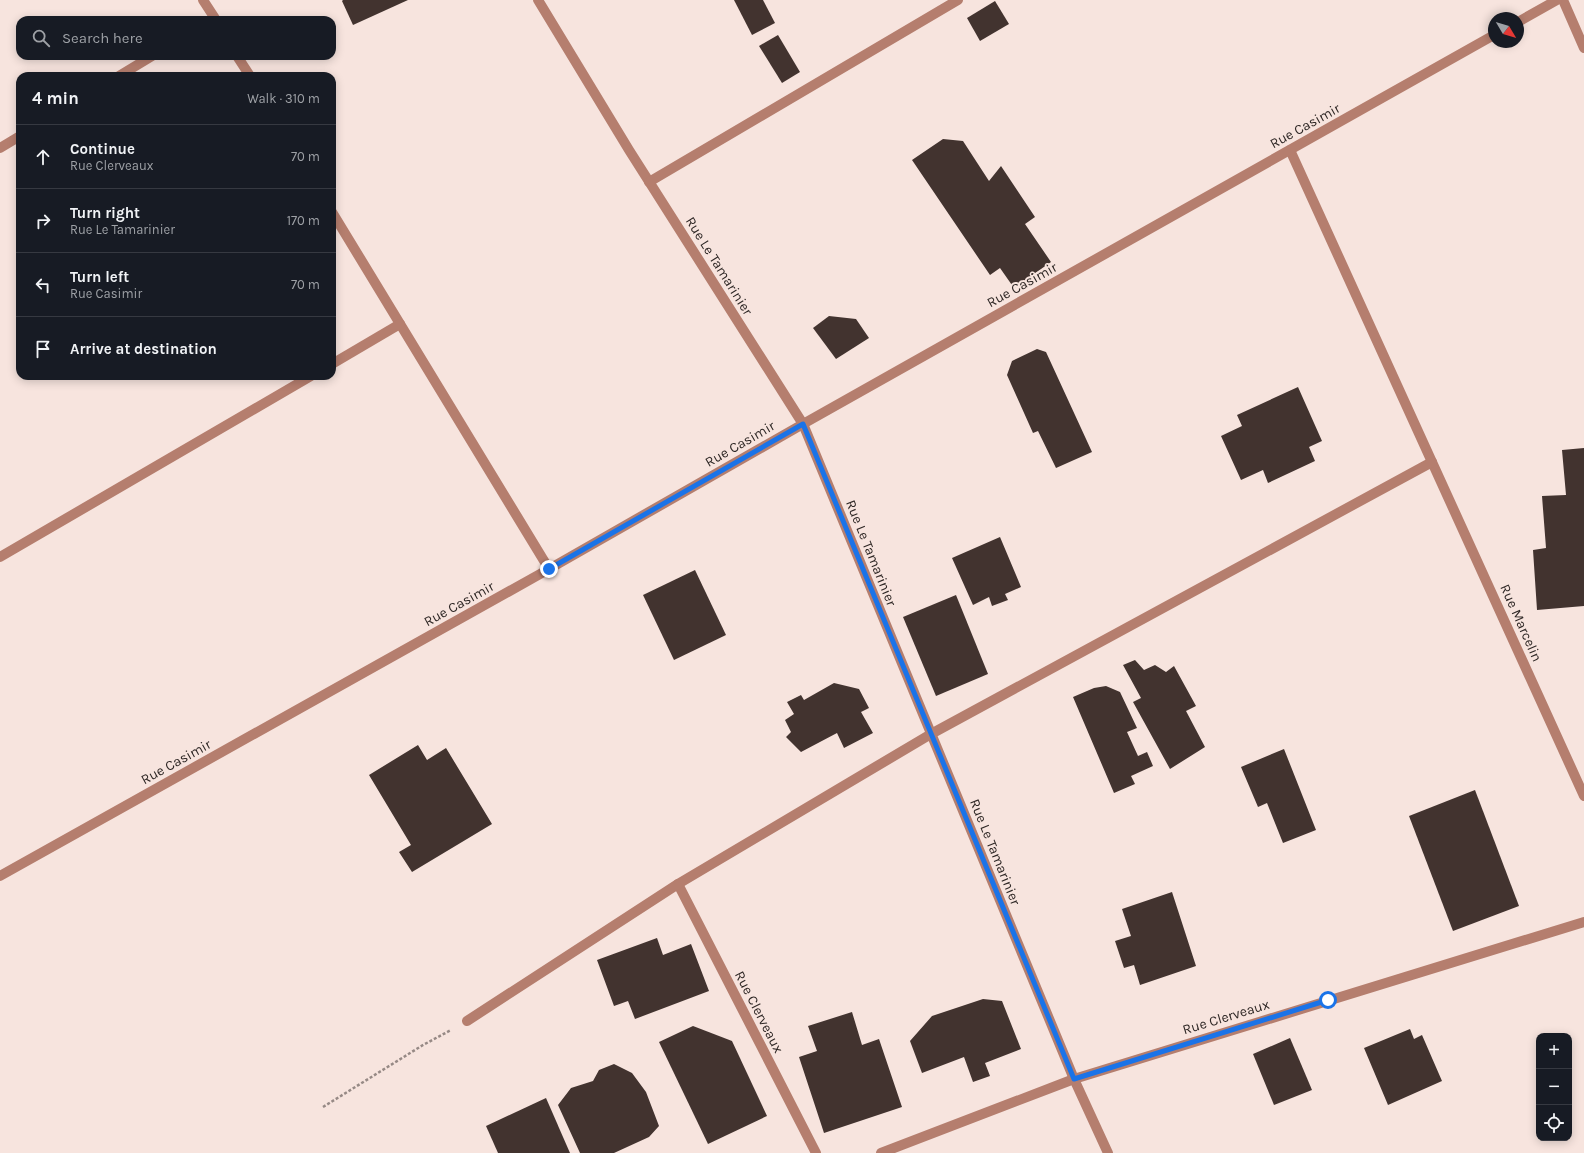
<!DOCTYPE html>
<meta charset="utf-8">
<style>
:root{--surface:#171b24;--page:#20242c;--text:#f1f3f6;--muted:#9ea1a6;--line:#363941}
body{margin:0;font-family:Karla,sans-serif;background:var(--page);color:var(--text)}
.controls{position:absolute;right:12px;bottom:12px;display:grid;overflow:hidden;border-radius:8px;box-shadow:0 2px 10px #0003}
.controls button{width:36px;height:36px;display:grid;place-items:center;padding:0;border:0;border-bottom:1px solid var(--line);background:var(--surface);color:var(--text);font:20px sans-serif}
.compass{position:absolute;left:1488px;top:12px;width:36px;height:36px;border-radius:50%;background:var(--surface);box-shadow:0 2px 10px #0003;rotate:128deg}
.stop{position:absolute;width:12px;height:12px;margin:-9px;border:3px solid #1a73e8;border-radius:50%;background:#fff}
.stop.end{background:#1a73e8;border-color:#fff;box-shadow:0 1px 4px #0008}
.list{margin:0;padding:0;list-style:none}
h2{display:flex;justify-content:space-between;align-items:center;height:52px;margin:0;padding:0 16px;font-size:17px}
h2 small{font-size:13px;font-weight:400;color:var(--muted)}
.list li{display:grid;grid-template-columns:26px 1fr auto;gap:12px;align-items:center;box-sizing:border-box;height:64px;padding:0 16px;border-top:1px solid var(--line)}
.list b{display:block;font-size:15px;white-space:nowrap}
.list p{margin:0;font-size:13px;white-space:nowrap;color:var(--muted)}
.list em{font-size:13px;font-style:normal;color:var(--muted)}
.icon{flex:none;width:22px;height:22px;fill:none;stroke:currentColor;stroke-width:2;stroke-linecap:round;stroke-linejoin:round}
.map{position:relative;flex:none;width:1584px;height:1153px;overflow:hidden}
.search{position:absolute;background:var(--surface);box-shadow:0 2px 10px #0003;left:16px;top:16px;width:320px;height:44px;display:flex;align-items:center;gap:10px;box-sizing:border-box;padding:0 14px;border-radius:12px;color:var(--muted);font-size:15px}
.panel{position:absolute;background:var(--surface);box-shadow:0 2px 10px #0003;left:16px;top:72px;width:320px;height:308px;border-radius:12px}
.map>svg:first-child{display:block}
</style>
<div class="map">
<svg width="1584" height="1153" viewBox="0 0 1584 1153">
<rect width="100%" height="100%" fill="#f7e4de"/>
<g fill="#42332f">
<path d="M343,0H408L353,25L342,1Z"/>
<path d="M734,0H763L775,23L752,35Z"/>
<path d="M995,1L1009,24L980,41L967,18Z"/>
<path d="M778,35L800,72L782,83L759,46Z"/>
<path d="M943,139L963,141L989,181L1001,166L1035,217L1025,224L1051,262L1014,288L1000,268L990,275L912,160Z"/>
<path d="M829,316L856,319L869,338L836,359L813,328Z"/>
<path d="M1037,349L1046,352L1092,452L1056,468L1038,431L1033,433L1007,375L1012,361Z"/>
<path d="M1298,387L1322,441L1309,447L1315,461L1268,483L1263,470L1241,480L1221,436L1242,426L1237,415Z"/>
<path d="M1584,448V606L1537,610L1533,550L1546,548L1542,496L1566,495L1562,450Z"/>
<path d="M1000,537L1021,587L1005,594L1008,600L992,606L989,597L973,605L952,558Z"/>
<path d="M695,570L726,635L674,660L643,595Z"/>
<path d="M956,595L988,674L936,696L903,617Z"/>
<path d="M1135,660L1144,670L1155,665L1166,672L1174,666L1196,706L1186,711L1205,747L1170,769L1133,702L1141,698L1123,665Z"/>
<path d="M834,683L859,689L869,708L861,712L873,733L844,748L837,733L801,752L786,737L791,732L785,720L794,714L787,702L801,695L804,700Z"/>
<path d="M1106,686L1120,692L1137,728L1127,732L1138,756L1147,752L1153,766L1131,776L1135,784L1114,793L1073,697L1094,688Z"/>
<path d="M418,745L427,760L446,748L492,824L412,872L399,852L411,845L369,775Z"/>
<path d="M1284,749L1316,830L1283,843L1267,803L1258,807L1241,767Z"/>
<path d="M1475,790L1519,906L1453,931L1409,816Z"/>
<path d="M1172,892L1196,966L1140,985L1134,965L1124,968L1115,941L1131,936L1122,909Z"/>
<path d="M657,938L663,955L691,944L709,991L635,1019L628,1001L614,1006L597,960Z"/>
<path d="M983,999L1002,1001L1021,1049L985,1063L990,1076L973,1082L964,1057L922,1073L910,1041L932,1016Z"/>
<path d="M852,1012L862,1045L879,1039L902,1107L824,1133L799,1057L817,1051L808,1026Z"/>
<path d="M693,1026L732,1041L767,1116L708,1144L659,1042Z"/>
<path d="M1410,1029L1414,1039L1422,1035L1442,1081L1388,1105L1364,1048Z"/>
<path d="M1290,1038L1312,1090L1274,1105L1253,1054Z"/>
<path d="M614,1064L632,1073L646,1092L659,1126L649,1137L614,1153H580L558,1105L571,1088L593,1081L599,1070Z"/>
<path d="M546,1098L570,1153H498L486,1126Z"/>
</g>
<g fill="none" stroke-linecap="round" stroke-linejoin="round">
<path stroke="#968985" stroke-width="2.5" stroke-dasharray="3 2" stroke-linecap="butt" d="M323,1107L423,1045L451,1030"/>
<g stroke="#b57e6e" stroke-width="10">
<path d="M203,0L216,20"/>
<path d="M538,0L629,150L803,424L1074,1079L1108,1153"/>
<path d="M1563,0L1584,48"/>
<path d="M1518,22L1557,0"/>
<path d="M237,56L250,76"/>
<path d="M119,76L152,56"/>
<path d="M0,148L20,136"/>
<path d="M1290,150L1584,796"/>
<path d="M649,182L958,0"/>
<path d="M332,212L549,569"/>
<path d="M332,364L400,324"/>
<path d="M0,557L311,376"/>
<path d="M0,876L549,569L803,424L1494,35"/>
<path d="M678,884L816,1153"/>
<path d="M467,1021L678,884L931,734L1432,462"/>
<path d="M881,1153L1074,1079L1584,922"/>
</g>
</g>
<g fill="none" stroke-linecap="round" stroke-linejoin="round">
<path stroke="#1a73e8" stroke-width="5" d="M549,569L803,424L1074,1079L1328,1000"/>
</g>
<g text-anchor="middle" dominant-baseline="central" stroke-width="4" stroke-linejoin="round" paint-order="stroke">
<g font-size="14" fill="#2e2725" stroke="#f7e4de">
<text transform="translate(1305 126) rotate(-29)">Rue Casimir</text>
<text transform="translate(719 266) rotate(58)">Rue Le Tamarinier</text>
<text transform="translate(1022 285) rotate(-29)">Rue Casimir</text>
<text transform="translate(740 444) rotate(-30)">Rue Casimir</text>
<text transform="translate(871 553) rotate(68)">Rue Le Tamarinier</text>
<text transform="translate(459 604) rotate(-29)">Rue Casimir</text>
<text transform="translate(1521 623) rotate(66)">Rue Marcelin</text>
<text transform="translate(176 762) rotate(-29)">Rue Casimir</text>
<text transform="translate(995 852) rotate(68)">Rue Le Tamarinier</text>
<text transform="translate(759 1012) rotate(63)">Rue Clerveaux</text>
<text transform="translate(1226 1017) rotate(-17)">Rue Clerveaux</text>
</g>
</g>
</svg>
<div class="controls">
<button>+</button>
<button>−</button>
<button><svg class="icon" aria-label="locate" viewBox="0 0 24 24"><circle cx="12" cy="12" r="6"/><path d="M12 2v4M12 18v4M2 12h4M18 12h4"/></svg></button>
</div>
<svg class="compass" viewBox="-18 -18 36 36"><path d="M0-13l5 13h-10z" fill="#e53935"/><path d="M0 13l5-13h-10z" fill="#9ea1a6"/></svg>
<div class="stop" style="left:1328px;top:1000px"></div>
<div class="stop end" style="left:549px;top:569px"></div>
<div class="search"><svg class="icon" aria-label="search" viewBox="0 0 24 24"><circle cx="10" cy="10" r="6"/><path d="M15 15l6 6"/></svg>Search here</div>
<section class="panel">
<h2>4 min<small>Walk · 310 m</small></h2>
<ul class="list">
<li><svg class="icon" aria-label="ahead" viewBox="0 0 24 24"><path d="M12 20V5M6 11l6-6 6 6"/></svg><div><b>Continue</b><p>Rue Clerveaux</p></div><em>70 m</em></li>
<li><svg class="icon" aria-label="right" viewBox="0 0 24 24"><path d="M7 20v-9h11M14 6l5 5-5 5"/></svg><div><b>Turn right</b><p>Rue Le Tamarinier</p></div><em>170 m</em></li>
<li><svg class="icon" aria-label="left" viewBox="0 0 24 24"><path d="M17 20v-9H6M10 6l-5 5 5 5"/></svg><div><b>Turn left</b><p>Rue Casimir</p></div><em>70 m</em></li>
<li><svg class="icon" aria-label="arrive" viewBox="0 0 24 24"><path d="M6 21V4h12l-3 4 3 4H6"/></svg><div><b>Arrive at destination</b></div></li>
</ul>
</section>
</div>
